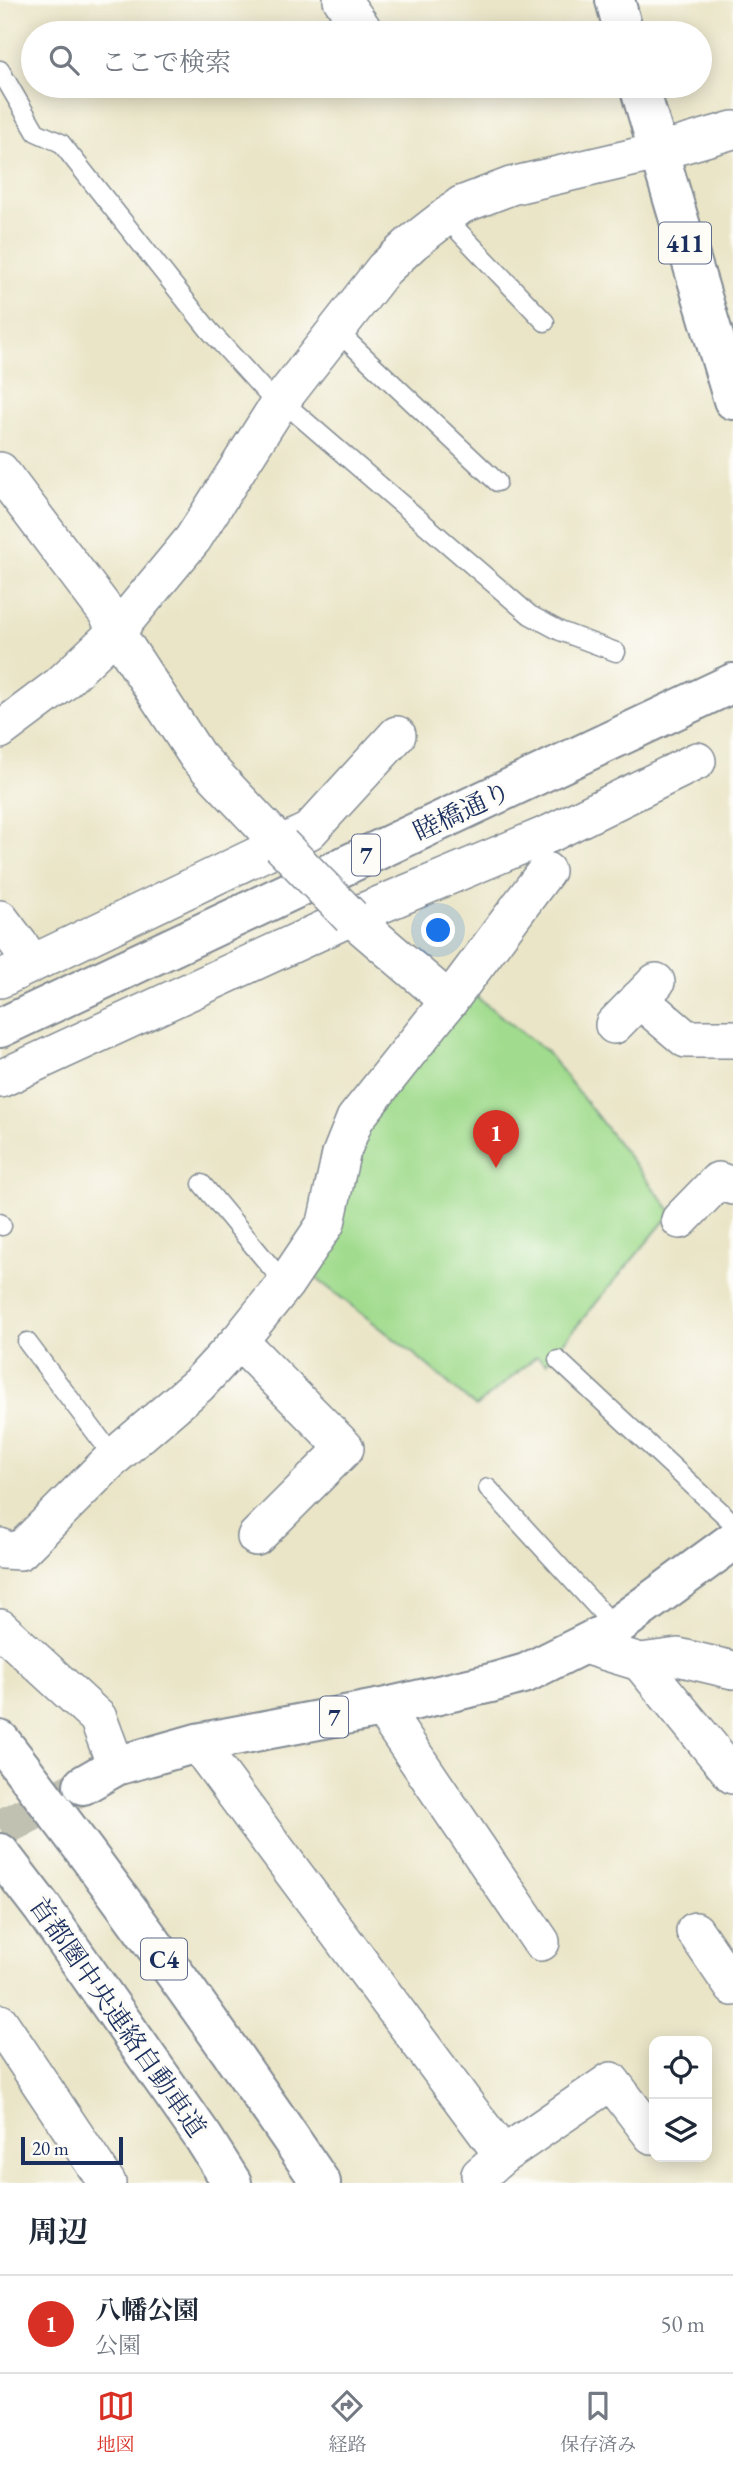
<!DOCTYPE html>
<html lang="ja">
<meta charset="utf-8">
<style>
:root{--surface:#fff;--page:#f2f2f3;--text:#1f2937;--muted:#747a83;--line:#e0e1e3;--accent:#d93025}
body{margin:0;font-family:"EB Garamond","Noto Serif JP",serif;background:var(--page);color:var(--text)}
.controls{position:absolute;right:21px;bottom:21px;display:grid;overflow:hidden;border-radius:14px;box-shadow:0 4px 18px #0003}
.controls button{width:63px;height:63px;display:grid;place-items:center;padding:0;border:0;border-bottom:2px solid var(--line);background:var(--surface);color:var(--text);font:35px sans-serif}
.scale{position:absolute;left:21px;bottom:18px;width:102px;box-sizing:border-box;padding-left:7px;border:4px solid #1b2f5e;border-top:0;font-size:19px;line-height:24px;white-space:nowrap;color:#1b2f5e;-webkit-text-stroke:5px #fdfcf7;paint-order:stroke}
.you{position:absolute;left:439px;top:931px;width:24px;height:24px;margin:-18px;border:5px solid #fff;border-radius:50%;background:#1a73e8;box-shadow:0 0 0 10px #1a73e833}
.badge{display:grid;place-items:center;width:46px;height:46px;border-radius:50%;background:var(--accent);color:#fff;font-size:23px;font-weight:700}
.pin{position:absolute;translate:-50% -58px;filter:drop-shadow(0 2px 4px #0008)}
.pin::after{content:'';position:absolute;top:37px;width:24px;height:21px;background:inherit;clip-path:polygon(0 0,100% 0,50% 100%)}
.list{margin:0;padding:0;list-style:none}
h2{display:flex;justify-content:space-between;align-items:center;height:91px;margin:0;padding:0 28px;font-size:30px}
h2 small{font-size:23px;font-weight:400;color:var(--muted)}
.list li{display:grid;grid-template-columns:46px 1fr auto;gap:21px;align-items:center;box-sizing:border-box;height:98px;padding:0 28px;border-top:2px solid var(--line)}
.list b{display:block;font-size:26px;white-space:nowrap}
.list p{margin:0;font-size:23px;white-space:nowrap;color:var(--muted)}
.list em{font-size:23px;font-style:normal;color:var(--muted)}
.icon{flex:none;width:38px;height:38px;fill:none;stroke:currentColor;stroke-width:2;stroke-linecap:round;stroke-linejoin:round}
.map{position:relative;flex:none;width:733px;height:2183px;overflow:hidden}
.search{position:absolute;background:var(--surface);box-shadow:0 4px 18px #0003;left:21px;right:21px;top:21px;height:77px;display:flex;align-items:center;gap:18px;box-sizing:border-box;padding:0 24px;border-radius:38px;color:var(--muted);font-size:26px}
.sheet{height:189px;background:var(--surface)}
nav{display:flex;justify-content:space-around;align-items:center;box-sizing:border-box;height:98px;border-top:2px solid var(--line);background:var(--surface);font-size:19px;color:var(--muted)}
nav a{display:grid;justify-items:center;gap:4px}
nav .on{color:var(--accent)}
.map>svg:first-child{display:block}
</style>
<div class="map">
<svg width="733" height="2183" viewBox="0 0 733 2183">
<rect width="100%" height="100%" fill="#fdfcf7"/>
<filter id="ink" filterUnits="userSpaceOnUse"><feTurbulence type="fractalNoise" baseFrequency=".0143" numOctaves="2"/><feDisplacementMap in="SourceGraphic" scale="14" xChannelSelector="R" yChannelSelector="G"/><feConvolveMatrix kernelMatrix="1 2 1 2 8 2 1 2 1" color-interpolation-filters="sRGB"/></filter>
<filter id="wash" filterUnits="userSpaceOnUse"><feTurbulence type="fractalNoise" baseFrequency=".00686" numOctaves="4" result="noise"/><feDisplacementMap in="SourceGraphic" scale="28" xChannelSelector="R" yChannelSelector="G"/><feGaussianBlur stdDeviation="1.57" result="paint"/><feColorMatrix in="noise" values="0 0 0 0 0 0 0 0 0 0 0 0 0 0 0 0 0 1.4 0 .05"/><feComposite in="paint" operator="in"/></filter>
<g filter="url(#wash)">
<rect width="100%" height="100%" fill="#eae5c7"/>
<path fill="#a1dc8e" stroke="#5e8676" stroke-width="2" d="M469,991L546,1051L672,1212L546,1363L537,1356L476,1407L419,1358L308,1272L369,1123Z"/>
</g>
<g filter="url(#ink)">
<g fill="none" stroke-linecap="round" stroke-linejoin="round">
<path stroke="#c1c1b2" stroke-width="38" stroke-dasharray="38 19" stroke-linecap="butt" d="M0,1829L79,1788"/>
<defs>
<g id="service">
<path d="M0,70L36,132L61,143L209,330L271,398L290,408L530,615L560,631L616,652"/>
<path d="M445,217L545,322"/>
<path d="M336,330L497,482"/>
<path d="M202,1184L285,1284"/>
<path d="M0,1223L2,1226"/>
<path d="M27,1342L114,1457"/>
<path d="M558,1360L733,1523"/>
<path d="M488,1488L615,1627"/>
</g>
<g id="minor">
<path d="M342,0L362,28"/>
<path d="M0,471L108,614L116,632L197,756L281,845"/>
<path d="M0,730L60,685L116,632L193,539L280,402L384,269L412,243L461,205L511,186L657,152L733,130"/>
<path d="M0,919L33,963"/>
<path d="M0,979L309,831L397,735"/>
<path d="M639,999L686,1039H733"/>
<path d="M449,1001L546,871"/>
<path d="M614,1025L656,982"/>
<path d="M0,1079L351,917L551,833L697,761"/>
<path d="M680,1220L718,1181L733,1186"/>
<path d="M239,1341L345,1448L256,1537"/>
<path d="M0,1547L3,1550L20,1551L114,1457L198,1385L239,1341L285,1284L326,1223L341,1154L355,1119L449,1001L351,917"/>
<path d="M0,1628L98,1718L116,1766"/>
<path d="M584,1645L640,1662L678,1657L733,1670"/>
<path d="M640,1662L733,1775"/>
<path d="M382,1708L541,1942"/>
<path d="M197,1743L503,2155"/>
<path d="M695,1931L733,1987"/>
<path d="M0,2023L107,2183"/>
<path d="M480,2175L503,2155L611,2081L652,2135"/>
</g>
<g id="primary">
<path d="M0,1028L733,683"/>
<path d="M83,1785L116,1766L197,1743L382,1708L491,1683L526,1673L610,1631L733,1541"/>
</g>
<g id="trunk">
<path d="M615,0L624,33"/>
<path d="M639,86L733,400"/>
</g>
<g id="motorway">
<path d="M0,1740C112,1884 219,2032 321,2183"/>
<path d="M0,1853L43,1909L203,2137L232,2183"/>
</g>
</defs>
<use href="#service" stroke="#828a92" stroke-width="21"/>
<use href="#minor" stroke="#828a92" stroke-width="40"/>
<use href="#primary" stroke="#828a92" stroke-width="42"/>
<use href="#trunk" stroke="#828a92" stroke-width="42"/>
<use href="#motorway" stroke="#828a92" stroke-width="42"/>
<use href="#service" stroke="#fff" stroke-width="18"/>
<use href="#minor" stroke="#fff" stroke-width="37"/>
<use href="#primary" stroke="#fff" stroke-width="38"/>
<use href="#trunk" stroke="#fff" stroke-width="38"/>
<use href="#motorway" stroke="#fff" stroke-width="38"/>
<defs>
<path id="minor-bridge" d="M281,845L351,917"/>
</defs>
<use href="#minor-bridge" stroke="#828a92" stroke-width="40" stroke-linecap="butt"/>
<use href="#minor-bridge" stroke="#fff" stroke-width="37"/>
</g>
</g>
<g text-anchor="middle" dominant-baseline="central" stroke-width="6" stroke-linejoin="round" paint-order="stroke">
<g fill="#fdfcf7" stroke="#5f6c8c" stroke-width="2">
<rect x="659" y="222.5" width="52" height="41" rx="5"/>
<rect x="352" y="834.5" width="28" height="41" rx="5"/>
<rect x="320" y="1696.5" width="28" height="41" rx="5"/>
<rect x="141" y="1938.5" width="46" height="41" rx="5"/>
</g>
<g font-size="24" font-weight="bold" fill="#1b2f5e">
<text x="685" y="243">411</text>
<text x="366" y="855">7</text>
<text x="334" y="1717">7</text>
<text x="164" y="1959">C4</text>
</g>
<g font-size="26" fill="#1b2f5e" stroke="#fdfcf7">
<text transform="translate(462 811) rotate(-25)">睦橋通り</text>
<text transform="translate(118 2017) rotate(55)">首都圏中央連絡自動車道</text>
</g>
</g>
</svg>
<div class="controls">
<button><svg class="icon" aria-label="locate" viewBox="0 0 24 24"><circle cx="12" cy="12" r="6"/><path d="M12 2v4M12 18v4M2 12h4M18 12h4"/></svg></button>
<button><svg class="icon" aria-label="layers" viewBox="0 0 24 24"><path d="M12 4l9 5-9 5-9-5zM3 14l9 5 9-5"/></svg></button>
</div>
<div class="scale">20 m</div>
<div class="you"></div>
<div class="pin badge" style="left:496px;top:1168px">1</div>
<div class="search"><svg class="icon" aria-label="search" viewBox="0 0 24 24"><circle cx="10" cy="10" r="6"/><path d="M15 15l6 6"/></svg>ここで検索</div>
</div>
<section class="sheet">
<h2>周辺<small></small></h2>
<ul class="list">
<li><span class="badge">1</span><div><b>八幡公園</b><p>公園</p></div><em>50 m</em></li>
</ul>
</section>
<nav>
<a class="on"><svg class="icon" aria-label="map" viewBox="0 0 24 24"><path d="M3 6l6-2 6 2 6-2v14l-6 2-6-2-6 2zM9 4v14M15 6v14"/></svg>地図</a>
<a><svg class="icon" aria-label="directions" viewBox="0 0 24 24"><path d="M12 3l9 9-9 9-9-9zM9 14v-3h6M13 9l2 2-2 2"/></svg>経路</a>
<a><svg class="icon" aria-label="saved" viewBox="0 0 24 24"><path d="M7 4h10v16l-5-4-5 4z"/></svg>保存済み</a>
</nav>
